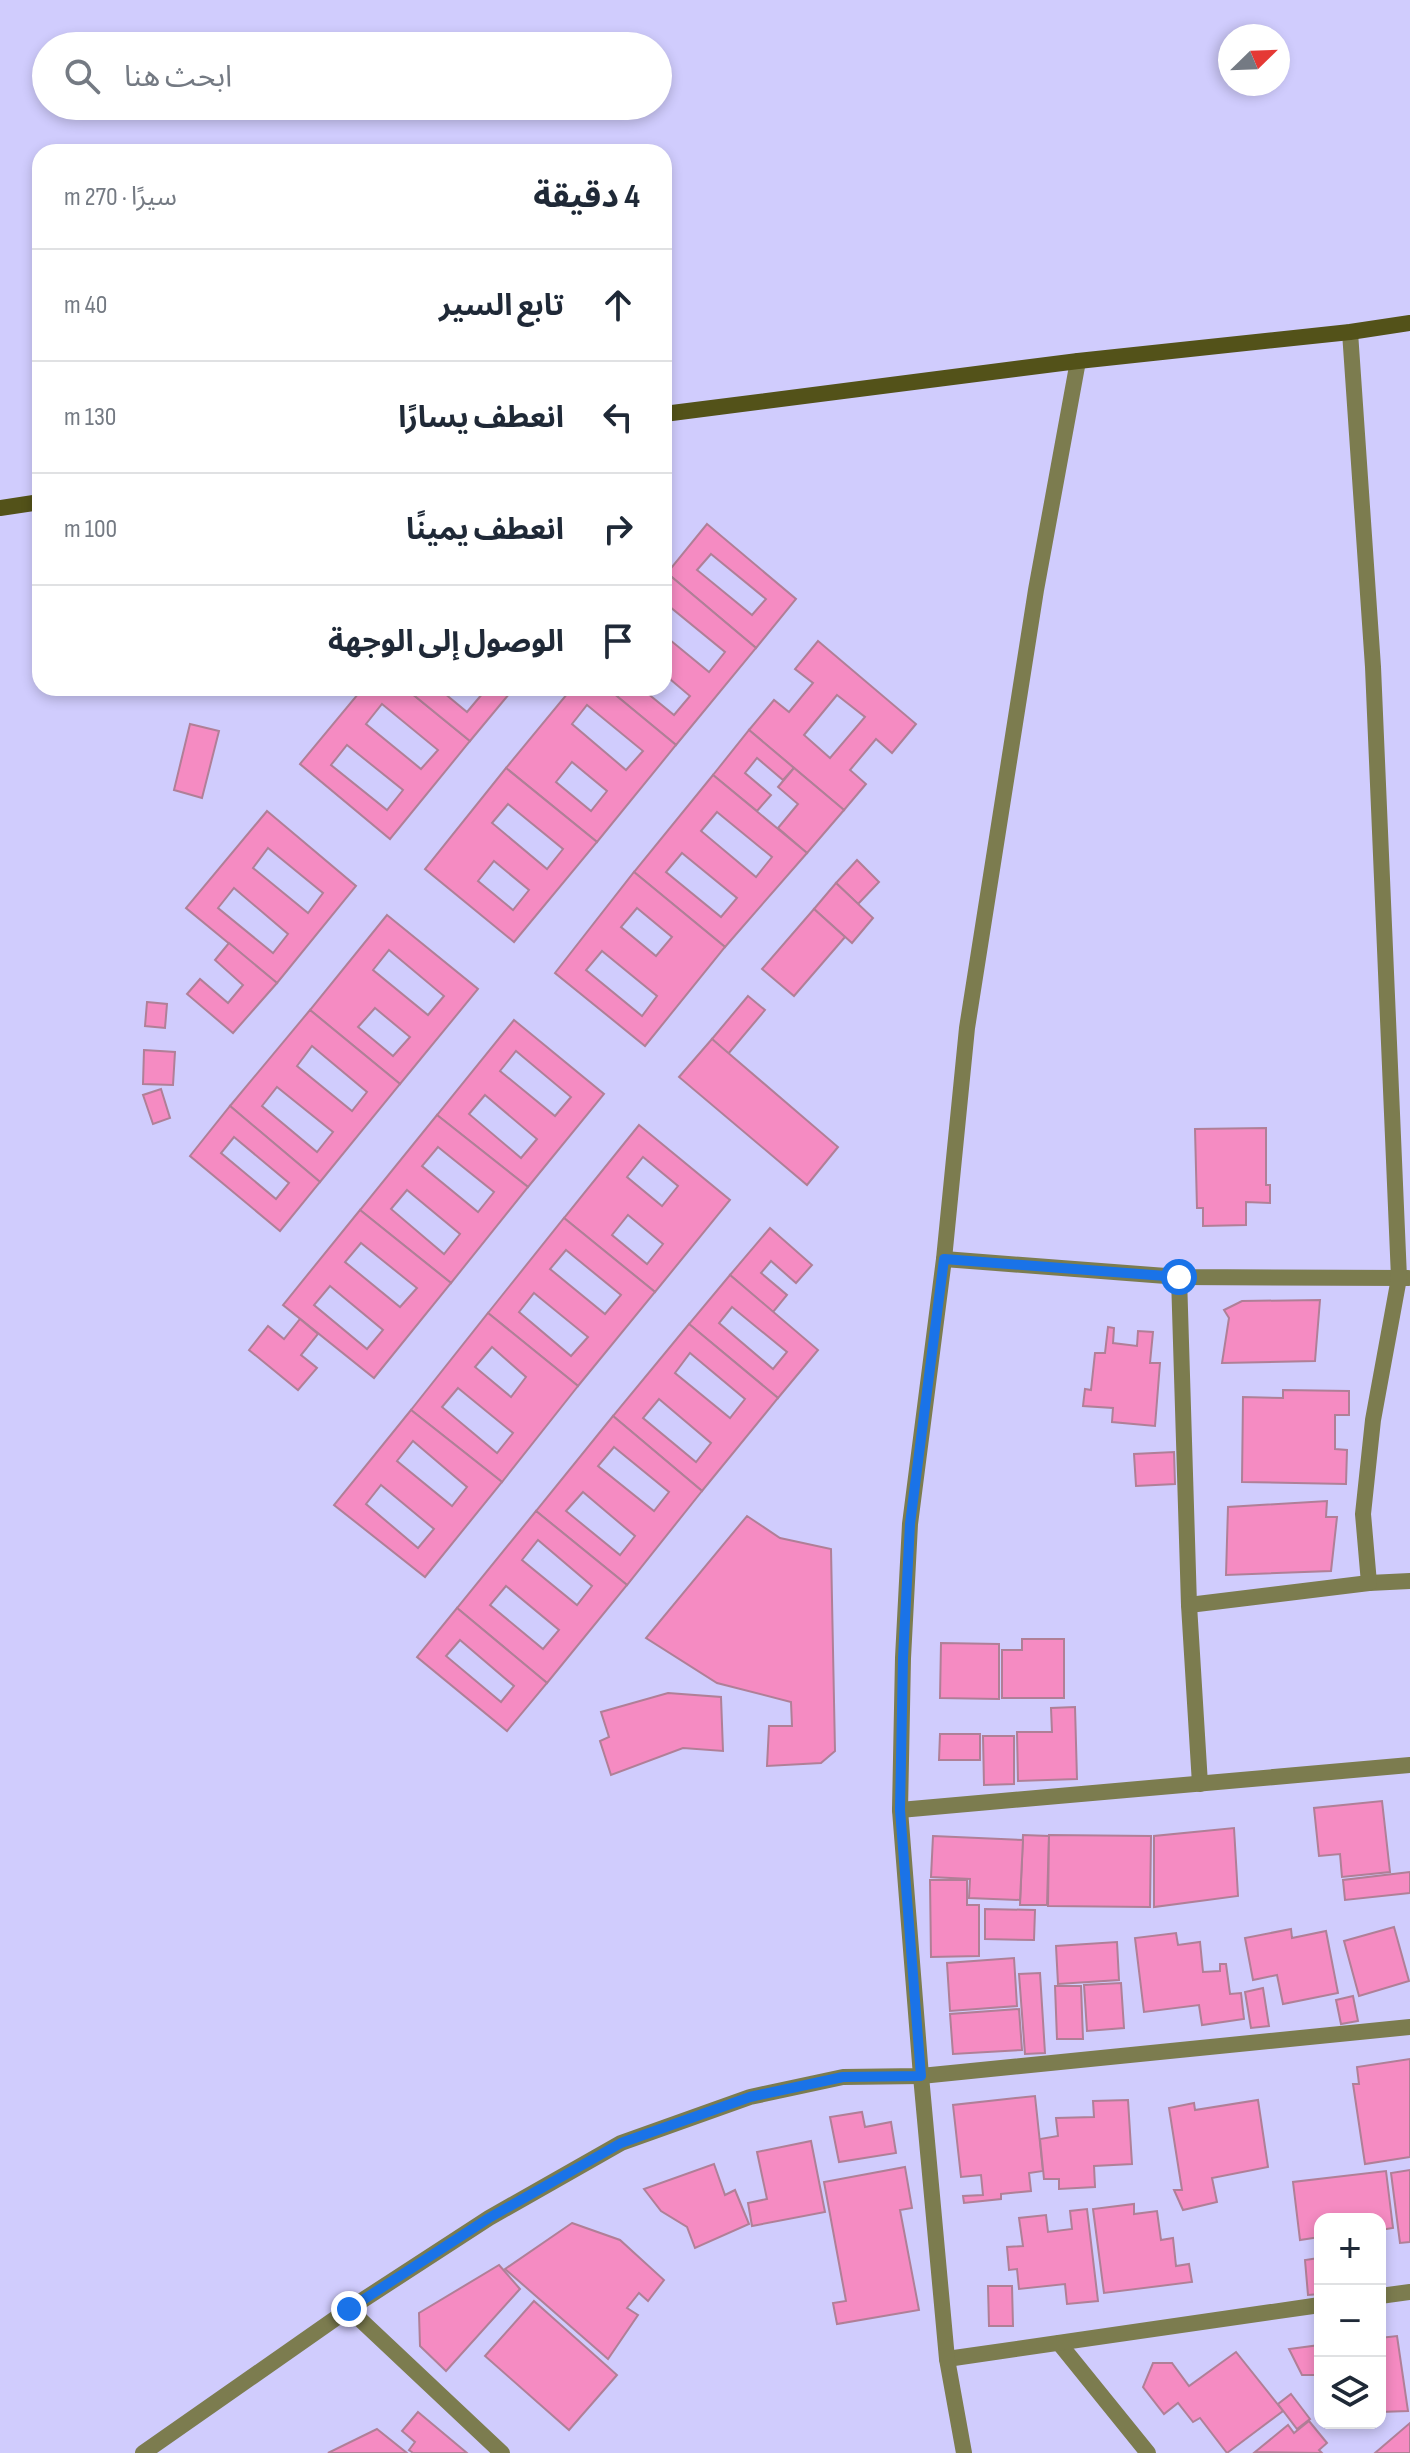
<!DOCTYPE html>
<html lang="ar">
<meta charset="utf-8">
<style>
:root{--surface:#fff;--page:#f6f6f7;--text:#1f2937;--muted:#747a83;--line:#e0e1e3}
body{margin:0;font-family:"Sofia Sans Condensed","Noto Sans Arabic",sans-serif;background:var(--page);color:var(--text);direction:rtl}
.controls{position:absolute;right:24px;bottom:24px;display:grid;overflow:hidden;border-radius:16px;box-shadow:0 4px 12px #0003}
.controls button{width:72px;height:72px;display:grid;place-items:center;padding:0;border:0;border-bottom:2px solid var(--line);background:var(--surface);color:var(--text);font:40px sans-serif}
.compass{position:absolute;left:1218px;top:24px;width:72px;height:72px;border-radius:50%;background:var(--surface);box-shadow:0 4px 12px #0003;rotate:67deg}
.stop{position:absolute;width:24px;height:24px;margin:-18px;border:6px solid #1a73e8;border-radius:50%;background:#fff}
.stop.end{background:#1a73e8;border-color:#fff;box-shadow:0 2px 8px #0008}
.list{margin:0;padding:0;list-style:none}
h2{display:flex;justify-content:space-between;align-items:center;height:104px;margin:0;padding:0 32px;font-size:34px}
h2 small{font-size:26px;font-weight:400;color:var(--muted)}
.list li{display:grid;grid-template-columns:52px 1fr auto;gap:24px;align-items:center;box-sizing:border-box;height:112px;padding:0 32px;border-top:2px solid var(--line)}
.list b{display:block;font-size:30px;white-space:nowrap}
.list em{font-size:26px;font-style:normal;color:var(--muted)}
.icon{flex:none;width:44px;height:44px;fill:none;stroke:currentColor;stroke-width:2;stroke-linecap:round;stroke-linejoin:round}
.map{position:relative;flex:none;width:1410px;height:2453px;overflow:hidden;direction:ltr}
.search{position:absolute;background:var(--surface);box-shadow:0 4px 12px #0003;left:32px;top:32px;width:640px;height:88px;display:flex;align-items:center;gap:20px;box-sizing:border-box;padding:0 28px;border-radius:44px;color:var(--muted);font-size:30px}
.panel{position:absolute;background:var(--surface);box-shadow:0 4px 12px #0003;left:32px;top:144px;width:640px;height:552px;border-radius:24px;direction:rtl}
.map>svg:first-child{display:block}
</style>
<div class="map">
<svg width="1410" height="2453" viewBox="0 0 1410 2453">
<rect width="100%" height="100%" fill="#d0ccfd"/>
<g fill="#f58bc2" stroke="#b07f97" stroke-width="2" fill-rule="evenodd">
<path d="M707,524L796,599L756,648L667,573ZM711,554L766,599L752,615L697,570Z"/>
<path d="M667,573L756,648L676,745L607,688H641L674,715L690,696L664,674V635L709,672L725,652L670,607L664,614V576Z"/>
<path d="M818,641L916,724L892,753L876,739L850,770L866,784L844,810L749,730L774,700L789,712L813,683L795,669ZM837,695L865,717L830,758L804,735Z"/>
<path d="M363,688H405L470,741L390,839L300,764ZM382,704L438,750L421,769L366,724ZM347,745L403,790L387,810L331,765Z"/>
<path d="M405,688H438L467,712L483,693L477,688H514L470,741Z"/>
<path d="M572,688H607L676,745L597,842L506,768ZM587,705L643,751L626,770L572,724ZM572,762L607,791L591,811L556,782Z"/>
<path d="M190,724L219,731L202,798L174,790Z"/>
<path d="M749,730L794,768L783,780L757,758L745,773L771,795L757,811L713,775Z"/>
<path d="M506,768L597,842L514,942L425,869ZM508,804L563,849L547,869L492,823ZM494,861L529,890L513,910L478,881Z"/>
<path d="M794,768L844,810L807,853L778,828L798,804L778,787Z"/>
<path d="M713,775L807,853L725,947L634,872ZM717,812L772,857L756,877L701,831ZM682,853L737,898L721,917L666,872Z"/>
<path d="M267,811L356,886L277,983L186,908ZM268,848L323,893L308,913L253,868ZM234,888L288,934L273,953L218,908Z"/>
<path d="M857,860L879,882L858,904L836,883Z"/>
<path d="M634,872L725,947L645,1046L555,973ZM637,908L672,937L656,956L621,927ZM602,951L657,996L642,1016L586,970Z"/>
<path d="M836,883L873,918L852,943L814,909Z"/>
<path d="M814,909L845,937L794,996L762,969Z"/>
<path d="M387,915L478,989L400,1084L310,1010ZM389,950L444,996L428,1015L373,970ZM375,1008L410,1037L393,1056L358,1027Z"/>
<path d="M229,943L277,983L233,1033L187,994L200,979L228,1003L243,985L215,960Z"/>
<path d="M748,996L765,1010L728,1054L712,1039Z"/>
<path d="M147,1002L167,1004L165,1028L145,1026Z"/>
<path d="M310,1010L400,1084L320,1182L230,1106ZM312,1046L367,1092L352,1111L297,1066ZM277,1087L333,1132L317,1152L262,1106Z"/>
<path d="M514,1020L604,1094L528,1187L437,1115ZM516,1051L571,1097L555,1116L500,1071ZM485,1095L537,1139L521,1158L469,1114Z"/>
<path d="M712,1039L838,1147L807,1185L679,1077Z"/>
<path d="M144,1050L175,1052L173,1085L143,1084Z"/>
<path d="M161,1089L170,1118L153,1124L143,1095Z"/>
<path d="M230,1106L320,1182L280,1231L190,1156ZM234,1137L289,1183L276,1199L221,1153Z"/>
<path d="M437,1115L528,1187L451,1283L360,1210ZM438,1147L494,1192L478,1212L422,1166ZM407,1190L460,1234L444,1254L391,1209Z"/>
<path d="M639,1125L730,1200L655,1292L564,1218ZM643,1157L678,1186L662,1206L627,1177ZM628,1215L663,1244L647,1264L612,1235Z"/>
<path d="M1266,1128V1185H1270V1203L1246,1202V1225L1203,1226V1208H1197L1195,1129Z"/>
<path d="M360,1210L451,1283L374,1378L283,1305ZM361,1243L417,1288L400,1307L345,1262ZM330,1286L383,1330L367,1349L314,1305Z"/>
<path d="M564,1218L655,1292L578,1386L488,1313ZM566,1250L621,1295L605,1314L550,1269ZM534,1293L588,1337L571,1356L519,1312Z"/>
<path d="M770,1228L812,1265L796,1283L771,1261L761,1273L787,1295L773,1312L730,1275Z"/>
<path d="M730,1275L818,1350L778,1398L689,1324ZM732,1307L787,1352L773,1369L719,1323Z"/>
<path d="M1320,1300L1315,1361L1222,1363L1229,1318L1224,1310L1242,1301Z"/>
<path d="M488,1313L578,1386L502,1482L411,1410ZM492,1347L526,1377L511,1397L475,1367ZM458,1388L513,1433L497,1453L442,1407Z"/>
<path d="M300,1319L318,1334L301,1355L317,1368L298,1390L249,1350L268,1326L284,1339Z"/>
<path d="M689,1324L778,1398L702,1491L613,1416ZM690,1353L745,1399L730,1418L675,1373ZM659,1399L711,1443L696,1462L643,1418Z"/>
<path d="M1108,1327L1114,1328L1113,1343L1137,1346L1138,1331L1153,1332L1150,1363H1160L1155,1426L1112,1422L1113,1408L1083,1406L1085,1389L1091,1390L1095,1353H1105Z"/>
<path d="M1283,1390L1349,1391V1415H1335V1449L1347,1450L1346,1484L1242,1482L1243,1397L1283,1398Z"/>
<path d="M411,1410L502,1482L425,1577L334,1505ZM413,1441L467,1487L452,1506L397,1461ZM381,1485L434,1529L418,1548L366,1504Z"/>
<path d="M613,1416L702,1491L627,1585L536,1511ZM614,1447L669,1492L654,1511L598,1466ZM583,1492L635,1536L620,1555L566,1511Z"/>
<path d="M1174,1452L1175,1484L1136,1486L1134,1454Z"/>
<path d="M1327,1501L1326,1517H1337L1331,1571L1226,1575L1228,1507Z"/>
<path d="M536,1511L627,1585L547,1683L457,1608ZM538,1540L592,1586L577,1605L522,1560ZM506,1586L559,1630L543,1649L490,1605Z"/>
<path d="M747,1516L780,1538L831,1549L835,1751L821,1763L767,1766L769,1726H792L791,1702L717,1683L646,1638Z"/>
<path d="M457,1608L547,1683L507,1731L417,1657ZM460,1640L514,1686L501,1702L446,1656Z"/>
<path d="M1022,1639H1064V1698H1002V1650H1022Z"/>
<path d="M941,1643L999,1644V1699L940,1698Z"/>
<path d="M668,1693L721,1697L723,1751L683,1748L611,1775L600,1741L609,1737L601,1712Z"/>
<path d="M1075,1707L1077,1779L1018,1781L1017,1732H1052L1051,1708Z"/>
<path d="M940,1734H980V1760H939Z"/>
<path d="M983,1736H1014V1784L984,1785Z"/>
<path d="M1382,1801L1390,1872L1342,1877L1340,1854L1319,1856L1314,1808Z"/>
<path d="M1234,1828L1238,1896L1154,1907V1836Z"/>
<path d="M1023,1835L1049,1836L1047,1905H1020Z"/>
<path d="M1049,1835L1151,1836L1150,1907L1048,1906Z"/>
<path d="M933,1836L1023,1840L1020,1900L969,1898L970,1879L931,1877Z"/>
<path d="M1410,1872V1893L1345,1900L1343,1880Z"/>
<path d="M930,1880H967V1905H979V1956L931,1957Z"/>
<path d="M985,1909L1035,1910L1034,1940L985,1939Z"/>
<path d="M1394,1927L1409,1981L1359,1996L1344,1941Z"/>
<path d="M1291,1929L1292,1938L1326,1931L1338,1993L1283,2004L1277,1975L1253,1980L1245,1938Z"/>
<path d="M1176,1933L1178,1945L1200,1942L1203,1972L1220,1971V1964H1226L1230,1994L1241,1993L1244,2019L1202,2025L1199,2005L1144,2012L1135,1938Z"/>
<path d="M1117,1942L1119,1980L1058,1984L1056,1946Z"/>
<path d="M1014,1958L1017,2006L950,2011L947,1963Z"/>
<path d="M1040,1973L1045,2053L1025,2054L1019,1974Z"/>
<path d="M1121,1983L1124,2028L1087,2031L1084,1985Z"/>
<path d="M1055,1986H1081L1083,2039H1057Z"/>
<path d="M1263,1988L1269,2026L1251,2028L1245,1992Z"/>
<path d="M1353,1996L1358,2021L1341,2024L1336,2000Z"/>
<path d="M1019,2009L1022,2050L953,2054L950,2014Z"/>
<path d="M1410,2059V2157L1365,2164L1353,2084H1359L1357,2067Z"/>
<path d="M1035,2096L1043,2171L1029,2173L1031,2191L1001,2194V2199L964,2203L963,2196L983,2195L981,2175L961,2177L953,2105Z"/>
<path d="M1128,2100L1132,2164L1094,2166L1095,2187L1059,2189V2179H1044L1040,2139L1058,2136L1056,2118L1094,2117L1093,2101Z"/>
<path d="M1258,2100L1268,2167L1212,2178L1217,2202L1183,2210L1174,2190H1182L1169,2108L1194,2103L1195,2110Z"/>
<path d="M862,2112L865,2127L891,2122L896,2153L839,2162L830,2117Z"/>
<path d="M811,2141L825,2212L752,2226L748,2203L767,2199L757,2152Z"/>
<path d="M714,2164L725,2195L735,2190L749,2224L695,2248L687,2227L661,2211L644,2189Z"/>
<path d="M905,2167L912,2208L900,2210L919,2310L837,2324L833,2303L846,2301L824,2182Z"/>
<path d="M1410,2170V2242L1400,2243L1391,2173Z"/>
<path d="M1386,2171L1393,2228L1380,2230V2219H1320V2237L1300,2240L1293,2182Z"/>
<path d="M1134,2204V2214L1157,2211L1161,2240L1173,2238L1176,2266L1189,2264L1192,2282L1104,2293L1093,2209Z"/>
<path d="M1087,2209L1098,2301L1067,2304L1065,2284L1019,2289L1017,2269L1009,2270L1007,2247L1023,2246L1019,2218L1046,2215L1048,2232L1072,2229L1070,2211Z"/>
<path d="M572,2223L620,2240L664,2280L648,2301L639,2293L627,2308L638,2315L608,2359L505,2269Z"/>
<path d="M1319,2258L1320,2294L1308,2295L1305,2260Z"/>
<path d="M499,2265L520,2289L446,2371L420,2346L419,2313Z"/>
<path d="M988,2286H1012L1013,2326H989Z"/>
<path d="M534,2301L617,2375L569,2430L485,2356Z"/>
<path d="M1397,2336L1408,2411L1380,2412V2338Z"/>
<path d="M1320,2345V2375H1302L1289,2349Z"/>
<path d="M1236,2352L1283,2411L1227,2453L1200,2418L1193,2422L1178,2403L1164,2414L1143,2387L1153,2363H1172L1189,2386Z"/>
<path d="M1291,2394L1310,2419L1297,2429L1278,2404Z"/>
<path d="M418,2412L467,2453H413L409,2450L415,2442L402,2431Z"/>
<path d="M1309,2421L1327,2443L1319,2450L1322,2453L1255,2452L1288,2425L1294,2433Z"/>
<path d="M1410,2423V2453H1375Z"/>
<path d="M377,2429L407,2453H328Z"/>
</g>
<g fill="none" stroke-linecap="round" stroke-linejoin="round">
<g stroke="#7c7c4f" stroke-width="16">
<path d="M944,1259L1179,1277L1408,1278"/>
<path d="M1179,1277L1189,1605L1200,1784"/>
<path d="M1369,1583L1410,1581"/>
<path d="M1189,1605L1369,1583L1363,1514L1373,1420L1399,1278L1373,667L1350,332"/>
<path d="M900,1810L1410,1765"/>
<path d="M1380,2296L1410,2292"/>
<path d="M349,2309L502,2453"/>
<path d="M1059,2343L1148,2453"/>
<path d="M947,2359L1320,2305"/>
<path d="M143,2453L349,2309L489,2218L621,2143L750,2097L843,2077L921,2076L1410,2027"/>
<path d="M964,2453L947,2359L921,2076L900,1810L903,1658L910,1524L944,1259L967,1028L1036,590L1078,361"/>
</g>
<g stroke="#535219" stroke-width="16">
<path d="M664,414L1078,361L1350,332L1410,323"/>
<path d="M0,508L40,502"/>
</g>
</g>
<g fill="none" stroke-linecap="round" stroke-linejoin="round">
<path stroke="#1a73e8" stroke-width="10" d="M349,2309L489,2218L621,2143L750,2097L843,2077L921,2076L900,1810L903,1658L910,1524L944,1259L1179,1277"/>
</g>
</svg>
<div class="controls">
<button>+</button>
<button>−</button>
<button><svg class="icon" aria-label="layers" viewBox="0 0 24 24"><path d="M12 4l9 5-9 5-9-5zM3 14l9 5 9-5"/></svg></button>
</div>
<svg class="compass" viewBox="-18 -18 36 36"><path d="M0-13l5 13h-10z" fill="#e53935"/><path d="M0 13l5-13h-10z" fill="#747a83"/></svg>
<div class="stop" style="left:1179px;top:1277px"></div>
<div class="stop end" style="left:349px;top:2309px"></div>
<div class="search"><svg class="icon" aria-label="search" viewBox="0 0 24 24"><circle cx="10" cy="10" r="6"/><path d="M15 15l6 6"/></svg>ابحث هنا</div>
<section class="panel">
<h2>4 دقيقة<small>سيرًا · 270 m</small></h2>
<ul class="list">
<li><svg class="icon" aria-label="ahead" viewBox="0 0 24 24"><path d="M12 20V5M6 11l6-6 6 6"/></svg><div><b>تابع السير</b></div><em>40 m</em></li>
<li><svg class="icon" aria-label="left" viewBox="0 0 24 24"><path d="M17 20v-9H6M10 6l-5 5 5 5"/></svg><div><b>انعطف يسارًا</b></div><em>130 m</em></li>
<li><svg class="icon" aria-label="right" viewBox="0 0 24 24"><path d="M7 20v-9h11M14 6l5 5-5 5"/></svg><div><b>انعطف يمينًا</b></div><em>100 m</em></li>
<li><svg class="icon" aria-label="arrive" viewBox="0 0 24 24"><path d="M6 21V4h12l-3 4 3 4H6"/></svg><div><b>الوصول إلى الوجهة</b></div></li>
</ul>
</section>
</div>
